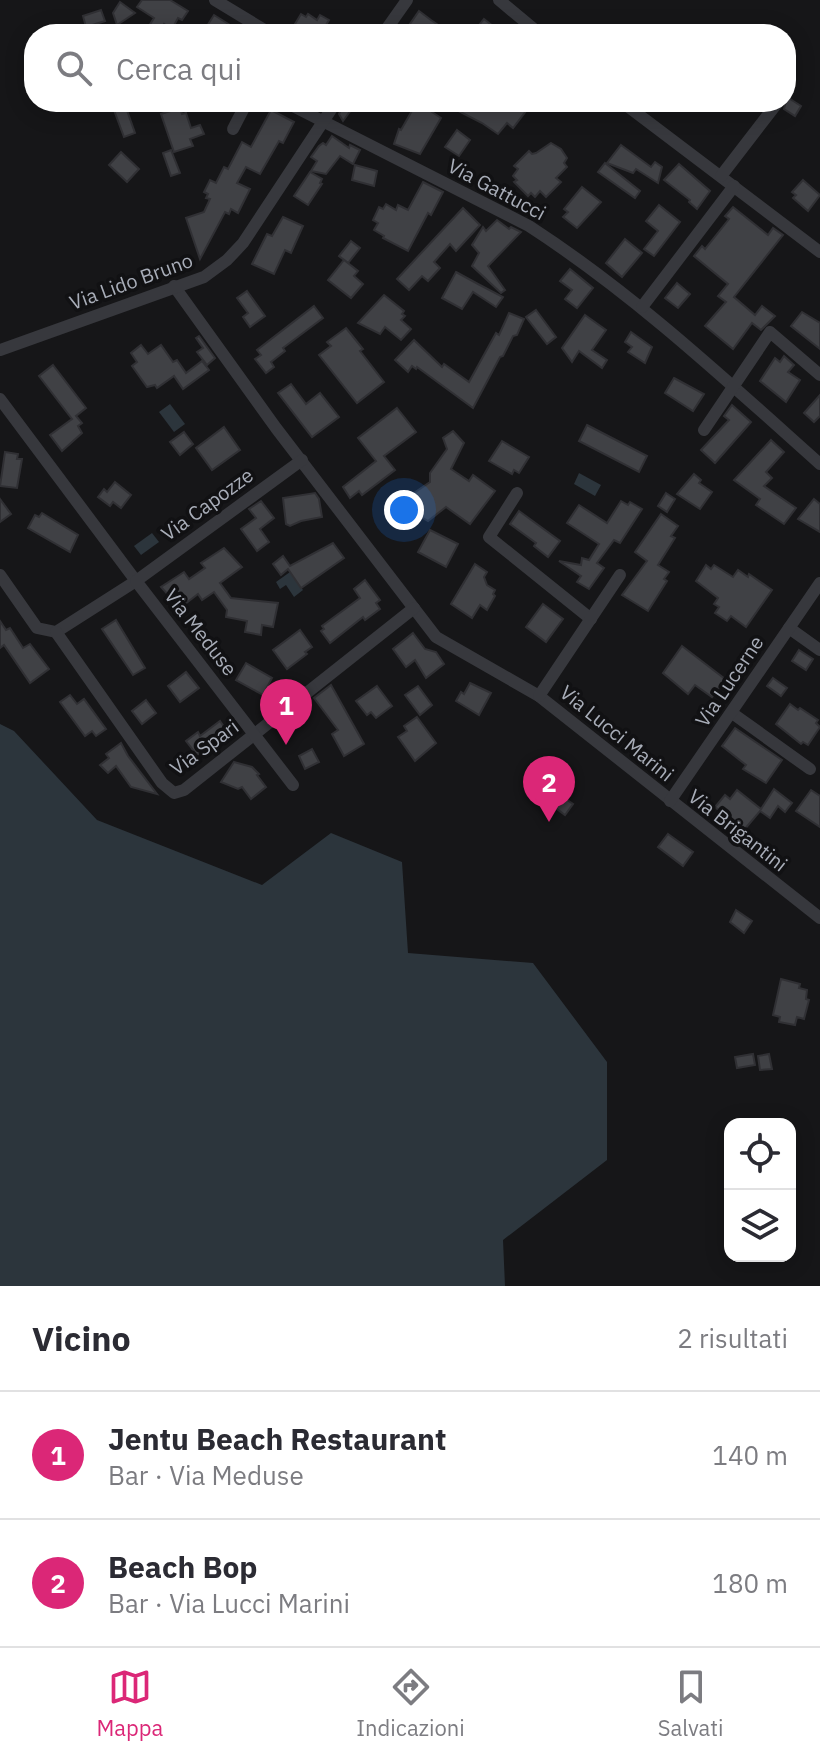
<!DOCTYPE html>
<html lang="it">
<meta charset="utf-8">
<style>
:root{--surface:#fff;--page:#f7f7f7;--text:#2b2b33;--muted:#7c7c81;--line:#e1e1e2;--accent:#db2777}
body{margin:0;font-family:"IBM Plex Sans",sans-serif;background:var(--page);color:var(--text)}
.controls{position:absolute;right:24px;bottom:24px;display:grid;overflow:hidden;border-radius:16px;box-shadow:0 4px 20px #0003}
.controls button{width:72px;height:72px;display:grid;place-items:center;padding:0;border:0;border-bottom:2px solid var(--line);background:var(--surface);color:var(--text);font:40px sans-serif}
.you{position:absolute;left:404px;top:510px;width:28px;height:28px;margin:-20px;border:6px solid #fff;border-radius:50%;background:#1a73e8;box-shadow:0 0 0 12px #1a73e833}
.badge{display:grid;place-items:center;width:52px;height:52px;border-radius:50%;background:var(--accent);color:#fff;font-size:26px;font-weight:700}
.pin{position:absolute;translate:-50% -66px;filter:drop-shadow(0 2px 4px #0008)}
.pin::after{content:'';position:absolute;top:42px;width:28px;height:24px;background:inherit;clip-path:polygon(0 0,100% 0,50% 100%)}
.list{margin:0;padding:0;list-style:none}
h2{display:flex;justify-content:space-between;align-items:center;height:104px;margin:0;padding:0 32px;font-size:34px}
h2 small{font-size:26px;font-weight:400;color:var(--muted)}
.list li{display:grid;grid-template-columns:52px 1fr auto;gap:24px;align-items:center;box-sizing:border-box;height:128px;padding:0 32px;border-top:2px solid var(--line)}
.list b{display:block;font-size:30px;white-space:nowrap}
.list p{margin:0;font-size:26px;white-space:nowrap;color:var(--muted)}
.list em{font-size:26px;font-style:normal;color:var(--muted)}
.icon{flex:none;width:44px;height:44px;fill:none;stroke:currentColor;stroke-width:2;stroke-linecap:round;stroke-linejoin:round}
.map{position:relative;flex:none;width:820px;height:1286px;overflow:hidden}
.search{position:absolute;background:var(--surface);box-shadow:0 4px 20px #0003;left:24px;right:24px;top:24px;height:88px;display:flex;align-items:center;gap:20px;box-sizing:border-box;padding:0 28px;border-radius:32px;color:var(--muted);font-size:30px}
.sheet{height:360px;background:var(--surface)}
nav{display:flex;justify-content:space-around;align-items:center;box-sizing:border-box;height:112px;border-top:2px solid var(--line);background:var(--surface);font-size:22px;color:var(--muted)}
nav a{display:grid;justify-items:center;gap:4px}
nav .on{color:var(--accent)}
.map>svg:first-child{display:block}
</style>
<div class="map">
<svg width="820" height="1286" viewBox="0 0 820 1286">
<rect width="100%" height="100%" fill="#161618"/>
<g fill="#2c353c">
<path d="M170,404L185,424L174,432L159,412Z"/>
<path d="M579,473L601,485L595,496L574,484Z"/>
<path d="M152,533L159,542L141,555L134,546Z"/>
<path d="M290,572L303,590L294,597L286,585L280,589L276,582Z"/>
<path d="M0,724L14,731L97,820L262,885L331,833L402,862L408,953L533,963L607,1062V1160L503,1240L505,1286H0Z"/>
</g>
<g fill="#404145" stroke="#303034" stroke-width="2">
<path d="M142,0H170L188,11L182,20L178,18L172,29L164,24L160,32L149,26L154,18L137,7Z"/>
<path d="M120,2L135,13L117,25L113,13Z"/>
<path d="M101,10L105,21L86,27L83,16Z"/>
<path d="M419,11L431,20L451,34H403Z"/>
<path d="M301,14L306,17L308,14L317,20L320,15L329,20L326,25L340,34H300L292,29Z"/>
<path d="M214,15L230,25L241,34H207L210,29L207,26Z"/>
<path d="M484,19L503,34H472Z"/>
<path d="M787,97L801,106L795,116L784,109Z"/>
<path d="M111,102H124L135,133L124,137Z"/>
<path d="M345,102L354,106L343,121L339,114Z"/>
<path d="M417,102L441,118L420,154L394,144L399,129L401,130Z"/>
<path d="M441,102H529L524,109L526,111L513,128L507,123L498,134L482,123Z"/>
<path d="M180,108L182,114L186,113L191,128L200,125L204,134L190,139L193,146L174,152L161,114Z"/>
<path d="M271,110L294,122L283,143L279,141L260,174L246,167L237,183L250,189L238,213L231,209L229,214L225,212L200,259L186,218L204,212L210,199L206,198L208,194L204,192L210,180L216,183L224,167L228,169L242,142L251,147Z"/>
<path d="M457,130L470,140L459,156L445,147Z"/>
<path d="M332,136L349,148L350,145L360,150L353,164L340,156L326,174L311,171L317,161L311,157L319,146L323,143L326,145Z"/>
<path d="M551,143L561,149L567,158L564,163L567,167L556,178L561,182L546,197L540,191L535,197L531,193L528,196L514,182L517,180L513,176L518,169L514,166L529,151L532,154L536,153Z"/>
<path d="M621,145L651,167L655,162L662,167L658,183L636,169L633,173L607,163Z"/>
<path d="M171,150L180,173L171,176L163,153Z"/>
<path d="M121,152L139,169L127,182L109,165Z"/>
<path d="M605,163L640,191L635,198L598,172Z"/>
<path d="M679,164L710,191L697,209L689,202L690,200L664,180Z"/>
<path d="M355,165L377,171L374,186L352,180Z"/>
<path d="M310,172L322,179L320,183L322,184L308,205L294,196Z"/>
<path d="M803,180L820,195L808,211L793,198L796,195L792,192Z"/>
<path d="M423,182L443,192L431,215L428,213L408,251L383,238L384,236L374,230L378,223L373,220L379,207L383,209L386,204L396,210L398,205L408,210Z"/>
<path d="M582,187L601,202L577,228L563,217L568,212L564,209Z"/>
<path d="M659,205L680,222L654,256L644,249L658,231L646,221Z"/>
<path d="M733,207L768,235L773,228L783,235L734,297L755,315L762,306L775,316L761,330L752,323L733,349L705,326L726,302L718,296L728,284L694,256L702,246L705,249L729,219L725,216Z"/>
<path d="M463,208L480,225L456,251L450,244L434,262L440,268L428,281L422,276L409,290L397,279Z"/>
<path d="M283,217L303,226L291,253L285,250L274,274L252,264L267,234L272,236Z"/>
<path d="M497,220L509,229L511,227L521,232L488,266L505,290L501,293L472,266L479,253L472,245L483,227L486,231Z"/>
<path d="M625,239L642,253L622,277L606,263Z"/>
<path d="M351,241L360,248L348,263L339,256Z"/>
<path d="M344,260L358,271L354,276L363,284L351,298L328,280Z"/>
<path d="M570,269L593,288L577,308L565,299L572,290L560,281Z"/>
<path d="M456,272L478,284L503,297L496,307L473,292L462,309L442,298Z"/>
<path d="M677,283L690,294L678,308L665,298Z"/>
<path d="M247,291L265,316L250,327L243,317L248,313L237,298Z"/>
<path d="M384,295L404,311L402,314L405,316L401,320L411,329L401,340L385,327L380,334L358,323Z"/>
<path d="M314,306L323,318L283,348L285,351L271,362L274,367L266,373L255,359L261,355L257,350Z"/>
<path d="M536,310L556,337L547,344L526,317Z"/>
<path d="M802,312L820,323V349L791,326Z"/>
<path d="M509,313L524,319L517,335L513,336L503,356L500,357L473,408L417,367L416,369L412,366L408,372L395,360L414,340L442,367L444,364L469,382L496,333L499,335Z"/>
<path d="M585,315L606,330L592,350L607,360L602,368L579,351L572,362L562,348Z"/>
<path d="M346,328L363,349L360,351L384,382L357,403L319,355L331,346L327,342Z"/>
<path d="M631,332L652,347L645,363L628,352L632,347L625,342Z"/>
<path d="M199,336L215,358L207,365L197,352L203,348L196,338Z"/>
<path d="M141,345L148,354L161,345L173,362L177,360L186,373L202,361L209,370L183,389L174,376L157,388L155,385L147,387L132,366L137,362L131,353Z"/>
<path d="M784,356L794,365L788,372L800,380L786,402L760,381L775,358L780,362Z"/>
<path d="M53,365L86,408L76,416L82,423L78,426L82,433L62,451L50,435L72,419L39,376Z"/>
<path d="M674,378L704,394L693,411L665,393Z"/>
<path d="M291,384L306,404L320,393L339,417L312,437L278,393Z"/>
<path d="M820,395V416L814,422L804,413Z"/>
<path d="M732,405L751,422L715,463L701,450L729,420L724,416Z"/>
<path d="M397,408L416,432L384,456L395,470L362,495L359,491L350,498L343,487L376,461L358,438Z"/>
<path d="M587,425L647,456L639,472L579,441Z"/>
<path d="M224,427L240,450L212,470L196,448Z"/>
<path d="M453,431L464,443L451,469L469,481L473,475L495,491L470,524L446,507L428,521L410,510L417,504L411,495L430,482V473L447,449L443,438Z"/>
<path d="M184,432L193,444L180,455L170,442Z"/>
<path d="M771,440L784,452L766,472L772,478L764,486L796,508L784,524L756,505L760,499L734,480Z"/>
<path d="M502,441L529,457L519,473L514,470L512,474L489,461Z"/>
<path d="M5,452L18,454L17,459H22L17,488L0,486Z"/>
<path d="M694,474L701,480L699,483L712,492L700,509L677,494Z"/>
<path d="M115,482L131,495L121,508L113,502L110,506L98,497L104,489L107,492Z"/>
<path d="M315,493L319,499L322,517L301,521L290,526L286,524L283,498Z"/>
<path d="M666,493L675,499L667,512L658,506Z"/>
<path d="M0,499L11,514L0,522Z"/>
<path d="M814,499L820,504V532L798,519Z"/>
<path d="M261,501L274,518L260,529L269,542L257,551L241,529L256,518L249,509Z"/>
<path d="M621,501L628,505L630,502L642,509L620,543L614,540L597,563L604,568L589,589L577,582L581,576L559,561L581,565L582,558L589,560L599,544L567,523L579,505L607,523Z"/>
<path d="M519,511L560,541L548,557L534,546L536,543L510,524Z"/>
<path d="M42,513L78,535L70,552L28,528L35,515L39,517Z"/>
<path d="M661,514L678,526L671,536L675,538L658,565L669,572L664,579L667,581L648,611L622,595L647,561L635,552Z"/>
<path d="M430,530L458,544L446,567L418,552Z"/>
<path d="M333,543L344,558L301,588L288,569L281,575L273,564L283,556L290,566Z"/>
<path d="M224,548L242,567L220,583L231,598L278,603L273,627L262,625L261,635L245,632L247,621L226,617L227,610L214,592L202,600L198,594L180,608L161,587L184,572L189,579L205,568L201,563Z"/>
<path d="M475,564L487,572L484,577L487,585L495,590L493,594L495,596L487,610L480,605L472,618L451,604Z"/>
<path d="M706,565L711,569L714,565L733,577L738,570L748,577L749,574L772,590L746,627L731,616L727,621L715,613L719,607L714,604L718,598L696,581Z"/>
<path d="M365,580L380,600L376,603L380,609L365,620L363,617L330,643L321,631L324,629L322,626L360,598L354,589Z"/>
<path d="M543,604L563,619L546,642L526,627Z"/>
<path d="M116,620L145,668L133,675L102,629Z"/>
<path d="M0,621L6,630L10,628L23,648L30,644L49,669L30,683L4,645L0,648Z"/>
<path d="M300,630L312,647L305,652L307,654L287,669L273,650Z"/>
<path d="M413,633L425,649L436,652L444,664L426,678L415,660L406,667L393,649Z"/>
<path d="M682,646L725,679L712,697L695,685L688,694L663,673Z"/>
<path d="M799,650L813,659L806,670L792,661Z"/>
<path d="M246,663L272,678L263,695L236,680Z"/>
<path d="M186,672L199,688L180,702L168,686Z"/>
<path d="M773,678L787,688L781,696L767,686Z"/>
<path d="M470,683L491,693L479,715L456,701L461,692L464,694Z"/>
<path d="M331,685L364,744L344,756L332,734L338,730L314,698Z"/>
<path d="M377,686L392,706L376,718L371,712L367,715L356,701Z"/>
<path d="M418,686L432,705L420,715L405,695Z"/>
<path d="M70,695L77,704L84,699L106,729L96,736L92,731L85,736L60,702Z"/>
<path d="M146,700L156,713L142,724L132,711Z"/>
<path d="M790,704L798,710L800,708L818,720L816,723L820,727L808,745L803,742L801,744L776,724Z"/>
<path d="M417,717L436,743L415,761L398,737L407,731L404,726Z"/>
<path d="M220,721L227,731L197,755L186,741L198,732L200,736Z"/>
<path d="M735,728L782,760L766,783L743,769L746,765L722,746Z"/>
<path d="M121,743L128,756L157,794L131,787L116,766L108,773L100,765L109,758L106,754Z"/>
<path d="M312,749L319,762L305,769L299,756Z"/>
<path d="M234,762L252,767L259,774L257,775L266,787L251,799L242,787L238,789L221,782Z"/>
<path d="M774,789L792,803L785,812L778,806L770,818L760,811L744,830L715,807L725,795L730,799L737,790L761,809Z"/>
<path d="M553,790L573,804L565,815L545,800Z"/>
<path d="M811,790L820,796V827L796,811Z"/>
<path d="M668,834L693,852L683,866L658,847Z"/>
<path d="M736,910L752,921L744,933L730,922Z"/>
<path d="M781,979L800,984L799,988L807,990L806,999L809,1000L804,1019L797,1017L795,1025L779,1022L780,1017L773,1015Z"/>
<path d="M753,1054L755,1065L737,1068L735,1057Z"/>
<path d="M769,1054L772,1069L760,1070L758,1056Z"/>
</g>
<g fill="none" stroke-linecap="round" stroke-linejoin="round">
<g stroke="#37383d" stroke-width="12">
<path d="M215,0L271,34"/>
<path d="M499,0L540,34"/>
<path d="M383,34L407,0"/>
<path d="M285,102L529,226C634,294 726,380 820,464"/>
<path d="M622,102L820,252"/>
<path d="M233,129L247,102"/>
<path d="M721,176L778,102"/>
<path d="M174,286L276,428L436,637L539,696L820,918"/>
<path d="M642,307L734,186"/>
<path d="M0,350L204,277L227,260L243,243L336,102"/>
<path d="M0,399L136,581L56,632L37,628L0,575"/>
<path d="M704,430L770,332L820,375"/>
<path d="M517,493L489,537L591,619"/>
<path d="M789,628L820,650"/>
<path d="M56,632L162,783L174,793L184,790L414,608"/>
<path d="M539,696L620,575"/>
<path d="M732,713L810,769"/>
<path d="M293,785L136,581L302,460"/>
<path d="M670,801L820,583"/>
</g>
</g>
<g text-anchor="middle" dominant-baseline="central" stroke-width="7" stroke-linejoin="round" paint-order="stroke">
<g font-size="20" fill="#a8adb8" stroke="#111113">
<text transform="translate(497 189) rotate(28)">Via Gattucci</text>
<text transform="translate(131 281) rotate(-20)">Via Lido Bruno</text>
<text transform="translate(207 504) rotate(-36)">Via Capozze</text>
<text transform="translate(201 632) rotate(52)">Via Meduse</text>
<text transform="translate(729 681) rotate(-56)">Via Lucerne</text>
<text transform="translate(617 733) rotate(39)">Via Lucci Marini</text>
<text transform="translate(204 747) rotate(-36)">Via Spari</text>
<text transform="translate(738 830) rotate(38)">Via Brigantini</text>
</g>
</g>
</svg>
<div class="controls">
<button><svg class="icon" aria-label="locate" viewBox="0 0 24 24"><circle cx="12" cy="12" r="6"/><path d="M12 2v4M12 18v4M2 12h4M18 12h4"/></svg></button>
<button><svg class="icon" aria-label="layers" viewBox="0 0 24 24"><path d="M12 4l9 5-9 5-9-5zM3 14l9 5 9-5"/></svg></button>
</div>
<div class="you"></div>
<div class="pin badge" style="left:286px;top:745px">1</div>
<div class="pin badge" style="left:549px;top:822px">2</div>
<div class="search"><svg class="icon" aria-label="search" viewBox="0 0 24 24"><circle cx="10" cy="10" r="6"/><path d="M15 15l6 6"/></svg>Cerca qui</div>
</div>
<section class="sheet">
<h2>Vicino<small>2 risultati</small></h2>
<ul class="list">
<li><span class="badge">1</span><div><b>Jentu Beach Restaurant</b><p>Bar · Via Meduse</p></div><em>140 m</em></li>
<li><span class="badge">2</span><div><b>Beach Bop</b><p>Bar · Via Lucci Marini</p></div><em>180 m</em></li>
</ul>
</section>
<nav>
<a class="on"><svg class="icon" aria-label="map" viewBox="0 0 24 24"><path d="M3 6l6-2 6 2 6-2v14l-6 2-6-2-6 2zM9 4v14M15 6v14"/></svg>Mappa</a>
<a><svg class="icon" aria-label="directions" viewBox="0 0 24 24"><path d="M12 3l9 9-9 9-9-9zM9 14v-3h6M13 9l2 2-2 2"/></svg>Indicazioni</a>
<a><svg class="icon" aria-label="saved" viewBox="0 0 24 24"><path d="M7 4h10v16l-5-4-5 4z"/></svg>Salvati</a>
</nav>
